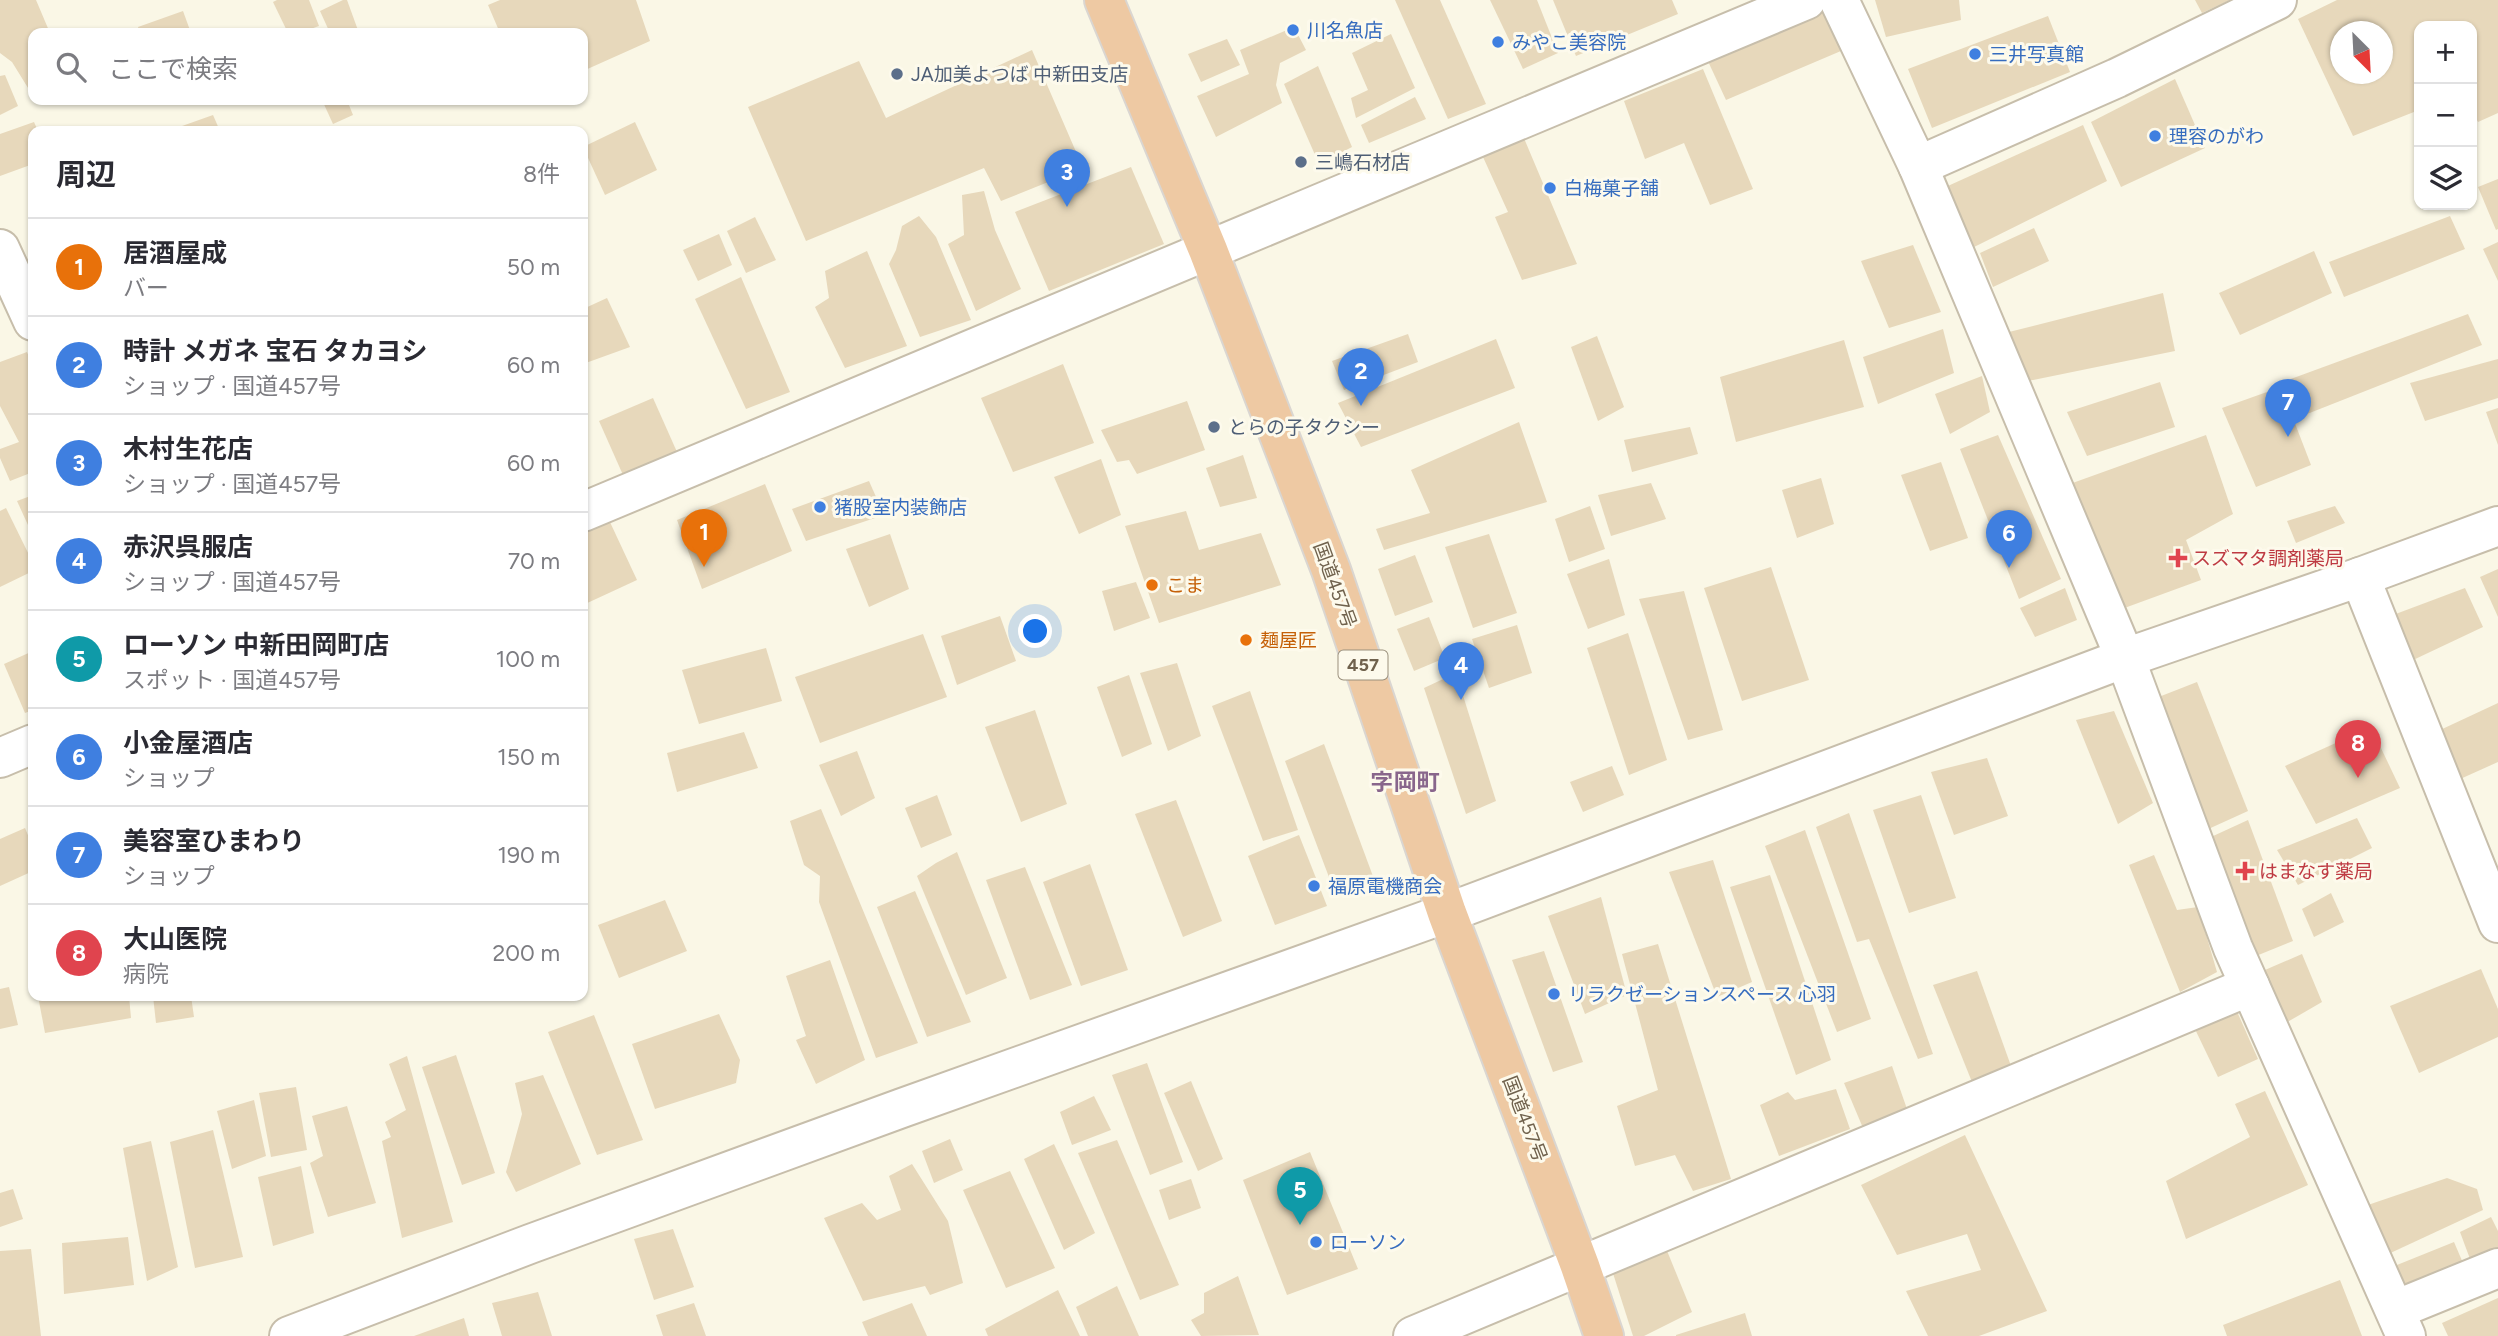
<!DOCTYPE html>
<html lang="ja">
<meta charset="utf-8">
<style>
:root{--surface:#fff;--page:#f7f7f7;--text:#2b2b33;--muted:#7c7c81;--line:#e1e1e2;--accent:#785a43}
body{margin:0;font-family:Figtree,"Noto Sans JP",sans-serif;background:var(--page);color:var(--text)}
.controls{position:absolute;right:21px;top:21px;display:grid;overflow:hidden;border-radius:14px;box-shadow:0 2px 5px #0004}
.controls button{width:63px;height:63px;display:grid;place-items:center;padding:0;border:0;border-bottom:2px solid var(--line);background:var(--surface);color:var(--text);font:35px sans-serif}
.compass{position:absolute;left:2330px;top:21px;width:63px;height:63px;border-radius:50%;background:var(--surface);box-shadow:0 2px 5px #0004;rotate:156deg}
.you{position:absolute;left:1036px;top:632px;width:24px;height:24px;margin:-18px;border:5px solid #fff;border-radius:50%;background:#1a73e8;box-shadow:0 0 0 10px #1a73e833}
.badge{display:grid;place-items:center;width:46px;height:46px;border-radius:50%;background:var(--accent);color:#fff;font-size:23px;font-weight:700}
.pin{position:absolute;translate:-50% -58px;filter:drop-shadow(0 2px 4px #0008)}
.pin::after{content:'';position:absolute;top:37px;width:24px;height:21px;background:inherit;clip-path:polygon(0 0,100% 0,50% 100%)}
.list{margin:0;padding:0;list-style:none}
h2{display:flex;justify-content:space-between;align-items:center;height:91px;margin:0;padding:0 28px;font-size:30px}
h2 small{font-size:23px;font-weight:400;color:var(--muted)}
.list li{display:grid;grid-template-columns:46px 1fr auto;gap:21px;align-items:center;box-sizing:border-box;height:98px;padding:0 28px;border-top:2px solid var(--line)}
.list b{display:block;font-size:26px;white-space:nowrap}
.list p{margin:0;font-size:23px;white-space:nowrap;color:var(--muted)}
.list em{font-size:23px;font-style:normal;color:var(--muted)}
.icon{flex:none;width:38px;height:38px;fill:none;stroke:currentColor;stroke-width:2;stroke-linecap:round;stroke-linejoin:round}
.map{position:relative;flex:none;width:2498px;height:1336px;overflow:hidden}
.search{position:absolute;background:var(--surface);box-shadow:0 2px 5px #0004;left:28px;top:28px;width:560px;height:77px;display:flex;align-items:center;gap:18px;box-sizing:border-box;padding:0 24px;border-radius:14px;color:var(--muted);font-size:26px}
.panel{position:absolute;background:var(--surface);box-shadow:0 2px 5px #0004;left:28px;top:126px;width:560px;height:875px;border-radius:14px}
.map>svg:first-child{display:block}
</style>
<div class="map">
<svg width="2498" height="1336" viewBox="0 0 2498 1336">
<rect width="100%" height="100%" fill="#faf7e6"/>
<g fill="#e7d8bb" fill-rule="evenodd">
<path d="M0,0H36L50,33H33V96L12,62L0,53Z"/>
<path d="M277,0H309L319,26L299,33H288L273,2Z"/>
<path d="M343,0H347L359,33H330L320,11Z"/>
<path d="M500,0H636L650,41L583,71V33H500L488,5Z"/>
<path d="M1395,0H1440L1486,104L1448,119Z"/>
<path d="M1490,0H1537L1558,53L1523,69Z"/>
<path d="M1553,0H1672L1678,14L1576,56Z"/>
<path d="M1875,0H1959L1961,20L1886,37Z"/>
<path d="M2195,0H2230L2202,13Z"/>
<path d="M2337,0H2498V113L2478,122L2472,110V26H2419V110L2353,136L2298,19ZM2340,32H2382V74H2340Z"/>
<path d="M1826,5L1848,48L1726,100L1706,57Z"/>
<path d="M183,11L191,33H140L138,27Z"/>
<path d="M2048,16L2070,72L1932,128L1908,69Z"/>
<path d="M1294,27L1306,50L1280,63L1276,85L1282,103L1216,137L1197,96L1249,74L1240,50Z"/>
<path d="M1391,34L1415,88L1356,118L1351,98L1368,90L1352,53Z"/>
<path d="M1227,39L1240,65L1201,82L1188,54Z"/>
<path d="M1032,50L1083,168L1001,201L984,168L806,241L748,107L859,61L886,118Z"/>
<path d="M1318,66L1352,147L1319,164L1284,84Z"/>
<path d="M1703,69L1753,189L1710,205L1684,143L1645,159L1624,101Z"/>
<path d="M5,75L18,106L0,115V76Z"/>
<path d="M2175,79L2205,148L2121,187L2091,122Z"/>
<path d="M1415,97L1426,119L1369,143L1361,125Z"/>
<path d="M322,100H347L353,115L333,124Z"/>
<path d="M213,115L220,131H168Z"/>
<path d="M34,122L38,131H33V164L0,176V134Z"/>
<path d="M635,122L657,170L605,195L583,147Z"/>
<path d="M2083,125L2107,181L1964,252L1939,190Z"/>
<path d="M1523,136L1577,264L1522,280L1495,217L1508,212L1483,157Z"/>
<path d="M1131,167L1164,244L1049,291L1015,212Z"/>
<path d="M2498,179V229L2496,230L2478,187Z"/>
<path d="M984,191L995,230L1021,289L976,311L948,244L964,235L962,195Z"/>
<path d="M919,216L936,237L971,320L920,337L889,264L896,250L902,226Z"/>
<path d="M2450,216L2465,249L2344,297L2329,262Z"/>
<path d="M755,217L776,260L746,273L727,231Z"/>
<path d="M2034,228L2049,261L1993,287L1980,253Z"/>
<path d="M719,234L732,265L698,281L683,250Z"/>
<path d="M2498,242V281L2483,249Z"/>
<path d="M1913,245L1941,312L1889,328L1861,261Z"/>
<path d="M867,251L907,346L845,368L815,307L829,298L825,271Z"/>
<path d="M2314,251L2332,293L2240,335L2219,293Z"/>
<path d="M741,277L790,392L746,409L695,299Z"/>
<path d="M2163,293L2175,351L2023,382L2009,332Z"/>
<path d="M607,298L630,347L583,364V309Z"/>
<path d="M2468,314L2482,345L2302,416L2288,380Z"/>
<path d="M1943,329L1954,373L1878,404L1863,357Z"/>
<path d="M1408,334L1418,362L1344,390L1332,361Z"/>
<path d="M1597,336L1624,407L1598,421L1571,347Z"/>
<path d="M1496,339L1515,388L1361,447L1338,403Z"/>
<path d="M1844,340L1864,407L1736,442L1720,377Z"/>
<path d="M27,352L33,367V472L10,481L0,458V449L19,442L0,406V362Z"/>
<path d="M2498,359V398L2425,421L2410,383Z"/>
<path d="M1063,364L1094,443L1013,472L981,398Z"/>
<path d="M1982,376L1990,412L1950,434L1935,394Z"/>
<path d="M2160,382L2175,427L2087,456L2067,412Z"/>
<path d="M2281,387L2311,465L2256,487L2222,408Z"/>
<path d="M653,398L677,452L623,475L599,421Z"/>
<path d="M1187,401L1205,450L1137,474L1129,460L1117,462L1101,430Z"/>
<path d="M2498,408V445L2486,412Z"/>
<path d="M1519,422L1547,502L1384,550L1376,529L1430,513L1411,470Z"/>
<path d="M1690,427L1698,454L1632,472L1624,440Z"/>
<path d="M1998,435L2061,579L2019,599L1960,449Z"/>
<path d="M2206,435L2233,514L2186,540L2201,580L2119,610L2067,485Z"/>
<path d="M1243,455L1257,498L1220,507L1206,468Z"/>
<path d="M1101,459L1121,515L1079,534L1054,477Z"/>
<path d="M1941,462L1968,538L1930,551L1901,475Z"/>
<path d="M1821,478L1834,524L1797,538L1782,490Z"/>
<path d="M869,481L884,515L806,541L792,509Z"/>
<path d="M1651,483L1666,519L1611,536L1598,495Z"/>
<path d="M765,484L792,551L702,589L677,520Z"/>
<path d="M33,495V536L17,501Z"/>
<path d="M1590,506L1605,549L1569,562L1555,519Z"/>
<path d="M2335,506L2345,523L2296,543L2287,521Z"/>
<path d="M6,508L33,563V571L0,587V511Z"/>
<path d="M1186,511L1199,550L1261,533L1281,585L1159,623L1125,526Z"/>
<path d="M609,520L637,580L583,605V532Z"/>
<path d="M890,534L909,589L869,607L846,549Z"/>
<path d="M1489,534L1517,613L1473,628L1445,547Z"/>
<path d="M1415,555L1433,602L1395,616L1378,569Z"/>
<path d="M1609,559L1625,615L1588,629L1567,574Z"/>
<path d="M1771,567L1809,680L1742,701L1704,588Z"/>
<path d="M2498,569V617L2480,577Z"/>
<path d="M1136,582L1150,618L1114,631L1102,591Z"/>
<path d="M2065,588L2077,620L2035,637L2020,608Z"/>
<path d="M2465,588L2483,627L2411,661L2393,615Z"/>
<path d="M1684,591L1723,730L1688,740L1639,599Z"/>
<path d="M1000,616L1016,661L957,685L941,636Z"/>
<path d="M1429,617L1445,658L1414,671L1397,629Z"/>
<path d="M1517,625L1532,673L1489,688L1472,639Z"/>
<path d="M1628,633L1667,760L1629,775L1587,648Z"/>
<path d="M923,634L947,697L820,743L795,677Z"/>
<path d="M766,648L782,701L699,724L682,670Z"/>
<path d="M33,651V710L25,713L4,664Z"/>
<path d="M1177,663L1201,736L1168,751L1140,673Z"/>
<path d="M1456,673L1496,801L1466,814L1424,688Z"/>
<path d="M1129,675L1152,744L1122,757L1097,687Z"/>
<path d="M2197,682L2248,811L2204,831L2151,700Z"/>
<path d="M1250,691L1298,830L1263,841L1212,706Z"/>
<path d="M2498,703V762L2458,780L2438,731Z"/>
<path d="M1035,710L1067,804L1021,822L985,727Z"/>
<path d="M2114,711L2153,803L2118,824L2076,720Z"/>
<path d="M2371,727L2400,788L2316,824L2285,766Z"/>
<path d="M744,732L758,768L677,792L667,753Z"/>
<path d="M1324,744L1374,879L1335,893L1285,761Z"/>
<path d="M857,751L875,798L841,816L819,765Z"/>
<path d="M1987,758L2008,816L1954,835L1931,772Z"/>
<path d="M1612,766L1624,795L1583,812L1570,782Z"/>
<path d="M937,795L952,835L921,848L905,808Z"/>
<path d="M1921,795L1956,898L1909,913L1873,810Z"/>
<path d="M1176,800L1222,921L1183,937L1135,814Z"/>
<path d="M821,809L918,1043L876,1058L819,902L820,876L804,865L790,821Z"/>
<path d="M1849,813L1933,1054L1918,1059L1869,939L1857,942L1816,827Z"/>
<path d="M2357,818L2372,848L2298,885L2277,850Z"/>
<path d="M2248,820L2293,941L2256,956L2211,837Z"/>
<path d="M25,828L33,847V871L0,886V839Z"/>
<path d="M1805,830L1871,1019L1837,1032L1765,846Z"/>
<path d="M1299,835L1327,906L1275,925L1248,856Z"/>
<path d="M957,852L1007,978L966,995L917,876L936,863Z"/>
<path d="M2154,855L2177,910L2198,907L2217,972L2180,992L2129,865Z"/>
<path d="M1713,860L1752,982L1717,997L1669,872Z"/>
<path d="M1090,864L1128,970L1081,986L1043,882Z"/>
<path d="M1025,867L1072,985L1030,1000L986,880Z"/>
<path d="M1770,875L1831,1060L1796,1075L1730,887Z"/>
<path d="M915,891L971,1022L927,1037L877,907Z"/>
<path d="M2331,893L2344,922L2314,937L2302,909Z"/>
<path d="M1601,897L1627,995L1585,1014L1548,916Z"/>
<path d="M665,900L687,951L619,978L598,925Z"/>
<path d="M1658,944L1731,1179L1693,1191L1675,1155L1635,1166L1617,1106L1658,1090L1622,954Z"/>
<path d="M1544,951L1583,1062L1553,1072L1512,960Z"/>
<path d="M2302,954L2322,1002L2284,1024L2258,973Z"/>
<path d="M830,960L865,1060L816,1084L796,1040L806,1036L786,976Z"/>
<path d="M2481,969L2498,1009V1037L2419,1073L2390,1006Z"/>
<path d="M1977,971L2011,1066L1972,1082L1933,985Z"/>
<path d="M9,987L18,1025L0,1029V989Z"/>
<path d="M38,996H129L131,1018L45,1033Z"/>
<path d="M153,996H191L194,1017L156,1023Z"/>
<path d="M2235,1007L2258,1059L2218,1077L2193,1025Z"/>
<path d="M719,1014L740,1060L736,1083L655,1109L632,1044Z"/>
<path d="M594,1015L643,1140L597,1155L548,1032Z"/>
<path d="M456,1055L495,1173L462,1185L422,1067Z"/>
<path d="M407,1056L453,1222L402,1238L382,1141L391,1137L385,1122L406,1110L389,1064Z"/>
<path d="M1147,1063L1183,1162L1150,1175L1112,1075Z"/>
<path d="M1892,1066L1907,1109L1863,1128L1844,1083Z"/>
<path d="M543,1075L581,1164L516,1192L506,1172L522,1114L515,1083Z"/>
<path d="M1191,1081L1223,1159L1198,1171L1164,1093Z"/>
<path d="M296,1087L307,1150L271,1157L259,1093Z"/>
<path d="M1836,1089L1850,1129L1779,1156L1760,1105L1788,1092L1795,1100Z"/>
<path d="M2265,1091L2308,1185L2186,1239L2166,1181L2250,1137L2235,1104Z"/>
<path d="M1094,1096L1111,1130L1072,1145L1060,1112Z"/>
<path d="M254,1100L266,1156L232,1169L217,1111Z"/>
<path d="M347,1106L376,1203L328,1217L310,1163L323,1156L312,1116Z"/>
<path d="M213,1130L243,1257L195,1268L170,1142Z"/>
<path d="M1965,1135L2047,1311L1979,1336H1928L1906,1291L1981,1270L1967,1234L1897,1255L1861,1185Z"/>
<path d="M950,1139L963,1170L934,1183L922,1151Z"/>
<path d="M1117,1140L1179,1285L1140,1300L1078,1153Z"/>
<path d="M151,1141L178,1267L147,1281L123,1148Z"/>
<path d="M1054,1144L1095,1233L1064,1250L1024,1159Z"/>
<path d="M1310,1152L1358,1269L1287,1295L1243,1180Z"/>
<path d="M912,1164L948,1221L963,1283L930,1295L925,1286L863,1301L824,1218L862,1203L877,1220L901,1210L889,1176Z"/>
<path d="M301,1166L314,1233L273,1246L258,1177Z"/>
<path d="M1010,1171L1055,1268L1006,1288L963,1190Z"/>
<path d="M2447,1178L2477,1189L2483,1210L2384,1256L2362,1207Z"/>
<path d="M1191,1179L1201,1208L1169,1220L1159,1190Z"/>
<path d="M13,1189L23,1219L0,1227V1193Z"/>
<path d="M2491,1217L2498,1231V1254L2473,1267L2460,1232Z"/>
<path d="M673,1229L694,1287L654,1300L634,1239Z"/>
<path d="M128,1237L134,1285L64,1294L62,1243Z"/>
<path d="M1663,1241L1692,1312L1644,1336H1633L1610,1264Z"/>
<path d="M2454,1242L2466,1270L2400,1298L2387,1269Z"/>
<path d="M31,1249L41,1336H0V1251Z"/>
<path d="M1238,1276L1259,1335L1201,1336L1191,1320L1204,1313V1293Z"/>
<path d="M2340,1280L2362,1336H2227L2223,1325Z"/>
<path d="M1117,1286L1139,1336H1088L1076,1307Z"/>
<path d="M1058,1290L1080,1336H988L985,1329Z"/>
<path d="M538,1292L552,1336H502L492,1303Z"/>
<path d="M2498,1298V1336H2448L2442,1323Z"/>
<path d="M694,1303L706,1336H663L656,1315Z"/>
<path d="M912,1303L927,1336H868L862,1322Z"/>
<path d="M1745,1313L1752,1336H1676V1335Z"/>
<path d="M464,1318L469,1336H414Z"/>
</g>
<g fill="none" stroke-linecap="round" stroke-linejoin="round">
<defs>
<g id="minor">
<path d="M1839,0L1918,166L2125,658L2233,948L2406,1336"/>
<path d="M1918,166L2117,78L2277,0"/>
<path d="M0,249L33,321"/>
<path d="M583,512L1806,0"/>
<path d="M2360,577L2498,923"/>
<path d="M0,758L33,744"/>
<path d="M2395,1310L2498,1268"/>
<path d="M289,1336L530,1244L902,1108L1447,913L2125,658L2360,577L2498,526"/>
<path d="M1413,1336L2250,986"/>
</g>
<path id="highway" d="M1104,0L1208,250L1331,570L1447,913L1580,1266L1604,1336"/>
</defs>
<use href="#minor" stroke="#c7beab" stroke-width="42"/>
<use href="#highway" stroke="#dad6d1" stroke-width="42"/>
<use href="#minor" stroke="#fff" stroke-width="38"/>
<use href="#highway" stroke="#eec9a3" stroke-width="38"/>
</g>
<g fill="#3f7fe0" stroke="#fdfaec" stroke-width="2.5">
<circle cx="1293" cy="30" r="7"/>
<circle cx="1498" cy="42" r="7"/>
<circle cx="1975" cy="54" r="7"/>
<circle cx="2155" cy="136" r="7"/>
<circle cx="1550" cy="188" r="7"/>
<circle cx="820" cy="507" r="7"/>
<circle cx="1314" cy="886" r="7"/>
<circle cx="1554" cy="994" r="7"/>
<circle cx="1316" cy="1242" r="7"/>
</g>
<g fill="#5c6f8a" stroke="#fdfaec" stroke-width="2.5">
<circle cx="897" cy="74" r="7"/>
<circle cx="1301" cy="162" r="7"/>
<circle cx="1214" cy="427" r="7"/>
</g>
<g fill="#e0444e" stroke="#fdfaec" stroke-width="2.5">
<path d="M2174.5 547.5h7v7h7v7h-7v7h-7v-7h-7v-7h7z"/>
<path d="M2241.5 860.5h7v7h7v7h-7v7h-7v-7h-7v-7h7z"/>
</g>
<g fill="#e8710a" stroke="#fdfaec" stroke-width="2.5">
<circle cx="1152" cy="585" r="7"/>
<circle cx="1246" cy="640" r="7"/>
</g>
<g text-anchor="middle" dominant-baseline="central" stroke-width="6" stroke-linejoin="round" paint-order="stroke">
<rect fill="#fdfaec" stroke="#9a907d" stroke-width="2" x="1338.5" y="650.5" width="49" height="29" rx="5"/>
<g font-size="18" font-weight="bold" fill="#70624d">
<text x="1363" y="665">457</text>
</g>
<g font-size="19" fill="#366cbe" stroke="#fdfaec" text-anchor="start">
<text x="1307" y="30">川名魚店</text>
<text x="1512" y="42">みやこ美容院</text>
<text x="1989" y="54">三井写真館</text>
<text x="2169" y="136">理容のがわ</text>
<text x="1564" y="188">白梅菓子舗</text>
<text x="834" y="507">猪股室内装飾店</text>
<text x="1328" y="886">福原電機商会</text>
<text x="1568" y="994">リラクゼーションスペース 心羽</text>
<text x="1330" y="1242">ローソン</text>
</g>
<g font-size="19" fill="#4e5e75" stroke="#fdfaec" text-anchor="start">
<text x="911" y="74">JA加美よつば 中新田支店</text>
<text x="1315" y="162">三嶋石材店</text>
<text x="1228" y="427">とらの子タクシー</text>
</g>
<g font-size="19" fill="#be3a42" stroke="#fdfaec" text-anchor="start">
<text x="2192" y="558">スズマタ調剤薬局</text>
<text x="2259" y="871">はまなす薬局</text>
</g>
<g font-size="19" fill="#c56008" stroke="#fdfaec" text-anchor="start">
<text x="1166" y="585">こま</text>
<text x="1260" y="640">麺屋匠</text>
</g>
<g font-size="19" fill="#70624d" stroke="#fdfaec">
<text transform="translate(1335 585) rotate(70)">国道457号</text>
<text transform="translate(1525 1119) rotate(69)">国道457号</text>
</g>
<g font-size="23" font-weight="bold" fill="#89668c" stroke="#fdfaec">
<text x="1405" y="782">字岡町</text>
</g>
</g>
</svg>
<div class="controls">
<button>+</button>
<button>−</button>
<button><svg class="icon" aria-label="layers" viewBox="0 0 24 24"><path d="M12 4l9 5-9 5-9-5zM3 14l9 5 9-5"/></svg></button>
</div>
<svg class="compass" viewBox="-18 -18 36 36"><path d="M0-13l5 13h-10z" fill="#e53935"/><path d="M0 13l5-13h-10z" fill="#7c7c81"/></svg>
<div class="you"></div>
<div class="pin badge" style="left:704px;top:567px;background:#e8710a">1</div>
<div class="pin badge" style="left:1361px;top:406px;background:#3f7fe0">2</div>
<div class="pin badge" style="left:1067px;top:207px;background:#3f7fe0">3</div>
<div class="pin badge" style="left:1461px;top:700px;background:#3f7fe0">4</div>
<div class="pin badge" style="left:1300px;top:1225px;background:#0f9aa8">5</div>
<div class="pin badge" style="left:2009px;top:568px;background:#3f7fe0">6</div>
<div class="pin badge" style="left:2288px;top:437px;background:#3f7fe0">7</div>
<div class="pin badge" style="left:2358px;top:778px;background:#e0444e">8</div>
<div class="search"><svg class="icon" aria-label="search" viewBox="0 0 24 24"><circle cx="10" cy="10" r="6"/><path d="M15 15l6 6"/></svg>ここで検索</div>
<section class="panel">
<h2>周辺<small>8件</small></h2>
<ul class="list">
<li><span class="badge" style="background:#e8710a">1</span><div><b>居酒屋成</b><p>バー</p></div><em>50 m</em></li>
<li><span class="badge" style="background:#3f7fe0">2</span><div><b>時計 メガネ 宝石 タカヨシ</b><p>ショップ · 国道457号</p></div><em>60 m</em></li>
<li><span class="badge" style="background:#3f7fe0">3</span><div><b>木村生花店</b><p>ショップ · 国道457号</p></div><em>60 m</em></li>
<li><span class="badge" style="background:#3f7fe0">4</span><div><b>赤沢呉服店</b><p>ショップ · 国道457号</p></div><em>70 m</em></li>
<li><span class="badge" style="background:#0f9aa8">5</span><div><b>ローソン 中新田岡町店</b><p>スポット · 国道457号</p></div><em>100 m</em></li>
<li><span class="badge" style="background:#3f7fe0">6</span><div><b>小金屋酒店</b><p>ショップ</p></div><em>150 m</em></li>
<li><span class="badge" style="background:#3f7fe0">7</span><div><b>美容室ひまわり</b><p>ショップ</p></div><em>190 m</em></li>
<li><span class="badge" style="background:#e0444e">8</span><div><b>大山医院</b><p>病院</p></div><em>200 m</em></li>
</ul>
</section>
</div>
